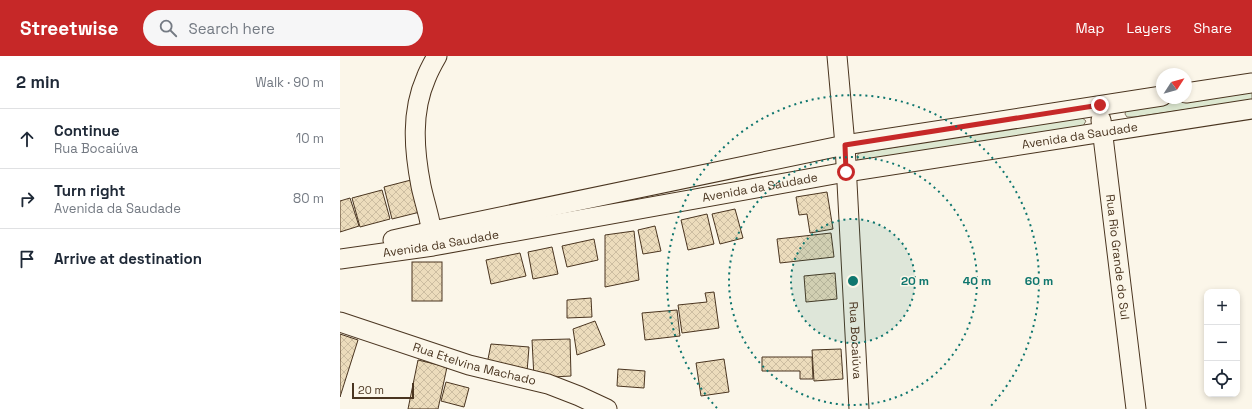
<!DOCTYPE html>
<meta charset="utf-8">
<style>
:root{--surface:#fff;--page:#f6f6f7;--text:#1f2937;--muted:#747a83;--line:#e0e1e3;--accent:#c62828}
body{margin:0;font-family:"Space Grotesk",sans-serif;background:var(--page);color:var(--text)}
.controls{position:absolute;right:12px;bottom:12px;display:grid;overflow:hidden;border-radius:8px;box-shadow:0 2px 6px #0003}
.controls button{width:36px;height:36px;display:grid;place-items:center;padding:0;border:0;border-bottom:1px solid var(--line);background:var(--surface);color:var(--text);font:20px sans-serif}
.compass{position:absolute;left:816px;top:12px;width:36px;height:36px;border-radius:50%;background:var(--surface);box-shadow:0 2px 6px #0003;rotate:54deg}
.scale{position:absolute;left:12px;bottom:10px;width:62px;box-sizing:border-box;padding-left:4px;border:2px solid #4a3520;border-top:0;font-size:11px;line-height:14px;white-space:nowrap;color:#4a3520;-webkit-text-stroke:3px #fbf6e9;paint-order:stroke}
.stop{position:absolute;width:12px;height:12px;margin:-9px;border:3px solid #c62828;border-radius:50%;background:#fff}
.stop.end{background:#c62828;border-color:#fff;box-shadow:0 1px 4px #0008}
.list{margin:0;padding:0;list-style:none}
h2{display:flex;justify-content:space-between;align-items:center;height:52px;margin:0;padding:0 16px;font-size:17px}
h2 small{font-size:13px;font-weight:400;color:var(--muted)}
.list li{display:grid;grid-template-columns:26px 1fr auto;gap:12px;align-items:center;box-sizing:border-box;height:60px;padding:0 16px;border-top:1px solid var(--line)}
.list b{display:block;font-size:15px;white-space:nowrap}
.list p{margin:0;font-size:13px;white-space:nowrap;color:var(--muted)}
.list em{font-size:13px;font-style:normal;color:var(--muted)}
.icon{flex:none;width:22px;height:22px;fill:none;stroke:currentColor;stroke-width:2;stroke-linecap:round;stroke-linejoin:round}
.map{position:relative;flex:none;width:912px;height:353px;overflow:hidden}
header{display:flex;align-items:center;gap:24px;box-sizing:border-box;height:56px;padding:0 20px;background:var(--accent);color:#fff}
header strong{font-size:19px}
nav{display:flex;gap:22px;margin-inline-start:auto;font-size:14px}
.search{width:280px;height:36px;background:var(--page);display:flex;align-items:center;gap:10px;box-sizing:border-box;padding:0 14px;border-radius:22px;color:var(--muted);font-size:15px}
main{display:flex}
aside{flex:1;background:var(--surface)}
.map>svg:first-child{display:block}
</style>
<header>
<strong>Streetwise</strong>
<div class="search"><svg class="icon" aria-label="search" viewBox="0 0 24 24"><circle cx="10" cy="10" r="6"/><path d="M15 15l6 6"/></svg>Search here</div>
<nav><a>Map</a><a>Layers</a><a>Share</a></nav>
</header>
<main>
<aside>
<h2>2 min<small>Walk · 90 m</small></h2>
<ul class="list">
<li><svg class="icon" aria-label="ahead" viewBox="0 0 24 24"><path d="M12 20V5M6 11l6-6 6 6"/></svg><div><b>Continue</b><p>Rua Bocaiúva</p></div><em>10 m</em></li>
<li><svg class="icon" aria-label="right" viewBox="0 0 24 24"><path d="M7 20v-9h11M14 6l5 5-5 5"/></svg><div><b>Turn right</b><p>Avenida da Saudade</p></div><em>80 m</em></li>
<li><svg class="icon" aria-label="arrive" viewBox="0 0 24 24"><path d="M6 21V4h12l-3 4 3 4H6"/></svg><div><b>Arrive at destination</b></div></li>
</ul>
</aside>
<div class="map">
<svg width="912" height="353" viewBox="0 0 912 353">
<defs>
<pattern id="building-cross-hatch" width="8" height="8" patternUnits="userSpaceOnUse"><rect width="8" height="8" fill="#ecdcbc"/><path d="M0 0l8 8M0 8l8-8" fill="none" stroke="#ccbda1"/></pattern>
</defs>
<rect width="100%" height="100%" fill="#fbf6e9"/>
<g fill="#dce7d0" stroke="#887966">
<path d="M912,36V44L794,61H787L785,58L786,54L791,52Z"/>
<path d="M740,60L746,65L743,70L739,71L518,105L517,100L519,97L526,96Z"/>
</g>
<g fill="url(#building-cross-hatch)" stroke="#4a3520">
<path d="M71,124L80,156L52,163L44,131Z"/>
<path d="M42,134L50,163L20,171L12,142Z"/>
<path d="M487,136L493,173L470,177L467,158L459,159L456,141Z"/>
<path d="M10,142L19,170L0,176V145Z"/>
<path d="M395,153L403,182L380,188L372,158Z"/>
<path d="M367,158L374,188L348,194L341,164Z"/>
<path d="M315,170L321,195L303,198L298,174Z"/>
<path d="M294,175L299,224L265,231V179Z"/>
<path d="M491,177L494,201L440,207L437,183Z"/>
<path d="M254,183L258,204L227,211L222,190Z"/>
<path d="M212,191L218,218L193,223L188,196Z"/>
<path d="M180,197L186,220L151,228L146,204Z"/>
<rect x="72" y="206" width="30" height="39"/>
<path d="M495,217L497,243L466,246L464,220Z"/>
<path d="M374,236L379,272L342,277L338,249L367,246L365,237Z"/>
<path d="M251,242L252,261L227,262V244Z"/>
<path d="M337,254L340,280L305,284L302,257Z"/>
<path d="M255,265L265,289L237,299L233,273Z"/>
<path d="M0,278L18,284L0,341Z"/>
<path d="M230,283L231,320L194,322L192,284Z"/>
<path d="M151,288L189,291L187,316L147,308Z"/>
<path d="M501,293L503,323L474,325L472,294Z"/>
<path d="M422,301H472L473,323H460V315H422Z"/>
<path d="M384,303L389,336L361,340L356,307Z"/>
<path d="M78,304L107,311L98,353H68Z"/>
<path d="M278,313L305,315L304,332L277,330Z"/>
<path d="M106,326L129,332L124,351L101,345Z"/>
</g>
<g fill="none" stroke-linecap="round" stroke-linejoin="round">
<defs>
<g id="street">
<path id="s1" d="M497,0L505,89L519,353"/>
<path d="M846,37L912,27"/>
<path id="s2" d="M761,64L796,353"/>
<path d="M53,184L93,175L505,89L822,40"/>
<path d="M93,186C92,167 85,149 81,130C74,94 71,56 86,22C89,14 93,7 97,0"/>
<path id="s3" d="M0,203L93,190L506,116L912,53"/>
<path id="s4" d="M0,266L129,309L208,328L239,340L267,353"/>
</g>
</defs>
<use href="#street" stroke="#4a3520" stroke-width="21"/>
<use href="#street" stroke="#fbf6e9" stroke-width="19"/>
</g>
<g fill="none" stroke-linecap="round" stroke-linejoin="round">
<path stroke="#c62828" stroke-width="5" d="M506,116L505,89L760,49"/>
</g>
<circle cx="513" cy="225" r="62" fill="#0f766e" fill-opacity=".12"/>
<g fill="none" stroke="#0f766e" stroke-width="2" stroke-dasharray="2 4">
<circle cx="513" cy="225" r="62"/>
<circle cx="513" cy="225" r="124"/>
<path d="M377 352A186 186 0 1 1 649 352"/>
</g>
<g text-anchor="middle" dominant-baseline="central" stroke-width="3" stroke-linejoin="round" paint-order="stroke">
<g font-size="12" fill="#4a3520" stroke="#fbf6e9">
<text stroke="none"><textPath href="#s3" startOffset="750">Avenida da Saudade</textPath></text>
<text stroke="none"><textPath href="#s3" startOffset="426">Avenida da Saudade</textPath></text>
<text stroke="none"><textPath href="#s3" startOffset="102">Avenida da Saudade</textPath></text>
<text stroke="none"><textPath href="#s2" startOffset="138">Rua Rio Grande do Sul</textPath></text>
<text stroke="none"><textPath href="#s1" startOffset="285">Rua Bocaiúva</textPath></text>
<text stroke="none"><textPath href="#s4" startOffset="141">Rua Etelvina Machado</textPath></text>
</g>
</g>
<circle cx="513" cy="225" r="6" fill="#0f766e" stroke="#fbf6e9" stroke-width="2"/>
<g font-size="12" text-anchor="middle" font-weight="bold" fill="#0f766e" stroke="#fbf6e9" stroke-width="3" stroke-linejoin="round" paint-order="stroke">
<text x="575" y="229">20 m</text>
<text x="637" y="229">40 m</text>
<text x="699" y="229">60 m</text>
</g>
</svg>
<div class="controls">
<button>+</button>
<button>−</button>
<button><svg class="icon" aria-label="locate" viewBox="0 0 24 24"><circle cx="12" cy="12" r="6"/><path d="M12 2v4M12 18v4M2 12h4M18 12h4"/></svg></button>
</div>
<svg class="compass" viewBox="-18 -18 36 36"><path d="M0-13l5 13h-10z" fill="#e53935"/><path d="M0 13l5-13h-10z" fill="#747a83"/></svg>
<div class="scale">20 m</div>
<div class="stop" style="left:506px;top:116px"></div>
<div class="stop end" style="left:760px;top:49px"></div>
</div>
</main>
